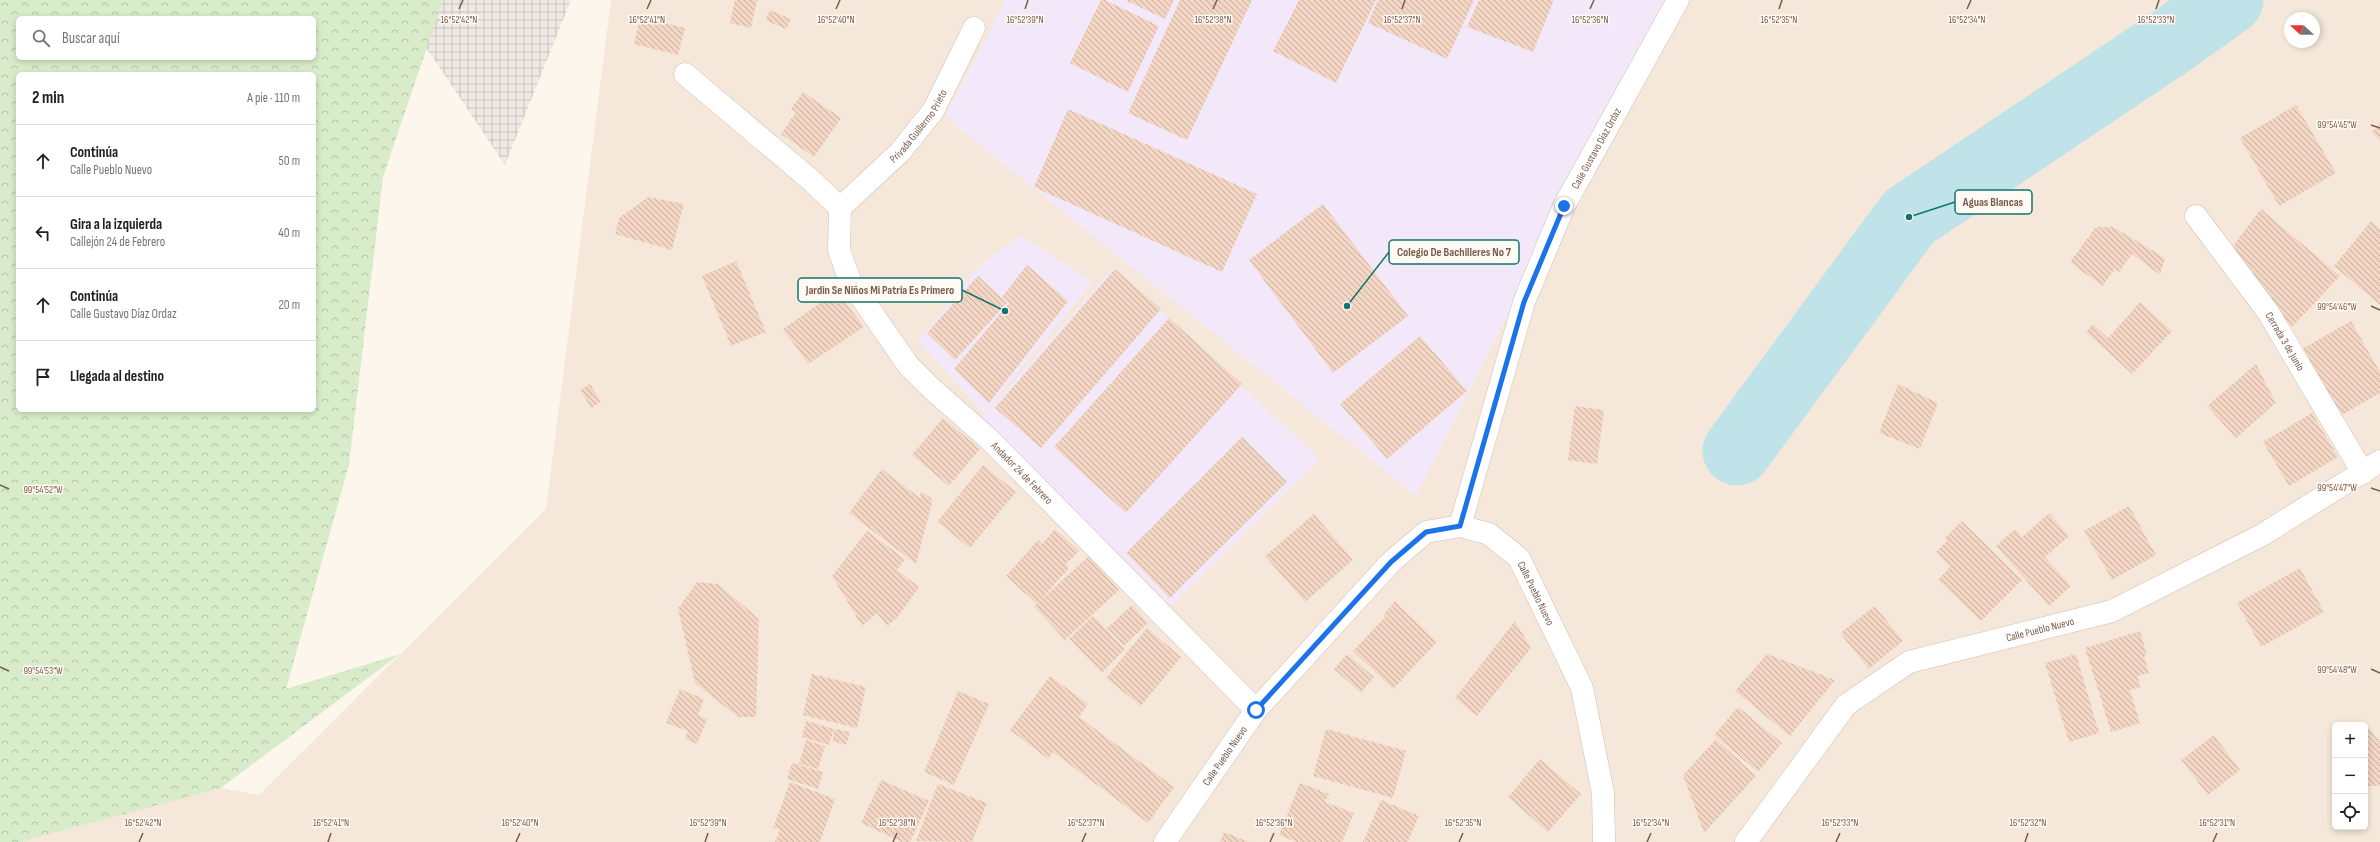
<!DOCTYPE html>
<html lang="es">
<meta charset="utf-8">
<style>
:root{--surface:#fff;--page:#f2f2f2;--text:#202124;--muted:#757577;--line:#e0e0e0}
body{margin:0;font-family:"Sofia Sans Condensed",sans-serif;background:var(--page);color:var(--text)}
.controls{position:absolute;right:12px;bottom:12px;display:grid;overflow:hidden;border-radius:6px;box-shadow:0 2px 6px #0003}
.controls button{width:36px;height:36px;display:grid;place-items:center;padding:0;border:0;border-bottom:1px solid var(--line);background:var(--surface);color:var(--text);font:20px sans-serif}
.compass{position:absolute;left:2284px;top:12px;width:36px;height:36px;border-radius:50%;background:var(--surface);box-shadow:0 2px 6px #0003;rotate:291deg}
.stop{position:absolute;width:12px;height:12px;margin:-9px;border:3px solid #1a73e8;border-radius:50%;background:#fff}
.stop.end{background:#1a73e8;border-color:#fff;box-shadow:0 1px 4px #0008}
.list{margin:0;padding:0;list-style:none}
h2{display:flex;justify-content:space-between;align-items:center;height:52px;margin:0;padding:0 16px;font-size:17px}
h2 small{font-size:13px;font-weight:400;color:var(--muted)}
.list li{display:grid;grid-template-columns:26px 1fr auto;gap:12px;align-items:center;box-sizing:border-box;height:72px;padding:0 16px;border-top:1px solid var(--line)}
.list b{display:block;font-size:15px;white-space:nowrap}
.list p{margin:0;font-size:13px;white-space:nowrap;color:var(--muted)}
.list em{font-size:13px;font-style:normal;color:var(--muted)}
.icon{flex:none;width:22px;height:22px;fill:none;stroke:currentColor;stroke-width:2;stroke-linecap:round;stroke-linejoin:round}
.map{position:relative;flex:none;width:2380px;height:842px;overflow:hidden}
.search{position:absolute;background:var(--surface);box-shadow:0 2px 6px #0003;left:16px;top:16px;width:300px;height:44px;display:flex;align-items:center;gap:10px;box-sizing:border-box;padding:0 14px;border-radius:6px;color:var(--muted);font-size:15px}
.panel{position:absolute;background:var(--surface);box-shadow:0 2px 6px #0003;left:16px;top:72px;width:300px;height:340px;border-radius:6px}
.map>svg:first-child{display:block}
</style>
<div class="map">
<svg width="2380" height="842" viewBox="0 0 2380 842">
<defs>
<pattern id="industrial-grid" width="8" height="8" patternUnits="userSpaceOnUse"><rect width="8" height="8" fill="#efe9e4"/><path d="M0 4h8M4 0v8" fill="none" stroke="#c7c0bb"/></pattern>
<pattern id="forest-crowns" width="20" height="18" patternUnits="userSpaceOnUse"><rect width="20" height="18" fill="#d8ecc9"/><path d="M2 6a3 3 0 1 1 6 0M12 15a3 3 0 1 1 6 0" fill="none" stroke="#b4c2a5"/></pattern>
<pattern id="building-back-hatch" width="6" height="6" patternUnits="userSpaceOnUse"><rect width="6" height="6" fill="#f3d5c3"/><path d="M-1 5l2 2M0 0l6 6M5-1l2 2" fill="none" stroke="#cab0a1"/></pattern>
</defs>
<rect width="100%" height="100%" fill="#fdf6ec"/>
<path fill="#f5e8da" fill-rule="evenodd" d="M611,0H2380V842H0V709L221,788L259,795L546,509ZM2290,18H2314V42H2290ZM2335,725H2365V827H2335Z"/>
<path fill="url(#industrial-grid)" d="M394,0H571L505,165Z"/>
<g fill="#f3e8fa">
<path d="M1006,0H1665L1624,85L1416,496L945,117Z"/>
<path d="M1021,235L1093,282L984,413L918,341L980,265Z"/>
<path d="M1114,267L1320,459L1171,606L981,419Z"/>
</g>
<path fill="url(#forest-crowns)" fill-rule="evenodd" d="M0,0H443L383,177L349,465L286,689L400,654L221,788L20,842H0ZM18,18H314V58H18ZM18,74H314V410H18Z"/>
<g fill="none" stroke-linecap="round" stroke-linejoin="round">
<path stroke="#bfe3e8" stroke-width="69" d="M1737,451L1909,217L2176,38L2229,0"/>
</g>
<g fill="url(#building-back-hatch)">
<path d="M735,0H757L751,28L730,23Z"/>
<path d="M1101,0H1105L1159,26L1128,92L1070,63Z"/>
<path d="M1125,0H1174L1165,19Z"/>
<path d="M1180,0H1252L1187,140L1128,113Z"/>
<path d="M1299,0H1376L1336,83L1273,51Z"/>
<path d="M1378,0H1474L1447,59L1368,23Z"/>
<path d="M1479,0H1554L1533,52L1467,27Z"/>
<path d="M770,10L791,19L786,29L765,20Z"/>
<path d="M640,17L685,28L678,55L634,44Z"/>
<path d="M803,92L841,118L814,157L781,134L796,112L791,109Z"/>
<path d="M2296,105L2336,173L2279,206L2240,138Z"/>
<path d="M1068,109L1257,194L1222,272L1034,187Z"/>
<path d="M2380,123V141L2372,132Z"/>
<path d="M648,197L684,204L672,250L615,234L619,218Z"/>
<path d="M1323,204L1408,316L1333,373L1249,260Z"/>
<path d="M2261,209L2340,276L2292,327L2230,250Z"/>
<path d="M2371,221L2380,229V305L2334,266Z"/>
<path d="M2096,227H2113L2165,258L2160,275L2132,254L2119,272L2115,269L2102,286L2070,262Z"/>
<path d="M736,261L766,332L731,346L702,276Z"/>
<path d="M1027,265L1068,301L989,403L954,369L1009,303L1002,297Z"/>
<path d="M1115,269L1161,309L1041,448L995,408Z"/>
<path d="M978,276L1007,303L955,360L927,333Z"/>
<path d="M837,291L864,327L808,364L783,329Z"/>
<path d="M2140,302L2172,331L2132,374L2086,332L2093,324L2108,338Z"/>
<path d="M1169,318L1242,384L1126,513L1054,447Z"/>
<path d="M2351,321L2380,372V393L2340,416L2302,349Z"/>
<path d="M1420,336L1467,391L1387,459L1340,404Z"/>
<path d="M2256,364L2276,403L2236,438L2207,406Z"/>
<path d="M590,384L601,402L591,408L580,390Z"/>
<path d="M1898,384L1938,403L1920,449L1879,433Z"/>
<path d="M1575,406L1604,410L1597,464L1568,460Z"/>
<path d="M2312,413L2338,457L2289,486L2263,442Z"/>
<path d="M943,418L980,449L949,486L912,455Z"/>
<path d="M1242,437L1287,482L1170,598L1126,553Z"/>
<path d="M983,465L1016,492L970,548L937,522Z"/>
<path d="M882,469L921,499L920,491L931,498L932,503L916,564L849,513Z"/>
<path d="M2129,506L2156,555L2112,580L2084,531Z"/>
<path d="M2049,513L2069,536L2045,557L2071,586L2049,606L1996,546L2015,529L2022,537Z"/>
<path d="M1314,514L1353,560L1305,602L1265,556Z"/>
<path d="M1962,521L2022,580L1981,621L1938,580L1950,567L1936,552L1947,541L1945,538Z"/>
<path d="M1055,529L1079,551L1066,564L1069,568L1037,604L1006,576L1038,540L1042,544Z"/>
<path d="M867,531L905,559L897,570L919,587L897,618L887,626L877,613L862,626L832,576Z"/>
<path d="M1089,556L1119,590L1065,640L1034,606Z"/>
<path d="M2300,568L2324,612L2261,647L2237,603Z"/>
<path d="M697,582L718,584L759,619L756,717H738L695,683L678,609Z"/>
<path d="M1395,601L1437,642L1393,689L1353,651L1385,617L1384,614Z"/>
<path d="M1132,605L1148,623L1124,646L1107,628Z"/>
<path d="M1875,606L1903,641L1869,669L1840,633Z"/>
<path d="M1093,616L1125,649L1102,673L1069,639Z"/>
<path d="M1515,621L1531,648L1477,716L1455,698Z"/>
<path d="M1147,628L1181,657L1141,706L1106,678Z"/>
<path d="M2140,631L2147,655L2144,656L2149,673L2137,676L2141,687L2130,690L2140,723L2111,732L2085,648Z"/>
<path d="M1347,654L1374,677L1361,693L1334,669Z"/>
<path d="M1767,654L1835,680L1790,736L1735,691Z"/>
<path d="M2076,654L2099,733L2069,742L2045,663Z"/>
<path d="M812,674L866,687L857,728L803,715Z"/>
<path d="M1050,676L1088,704L1079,717L1174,787L1148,823L1053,752L1048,759L1010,730Z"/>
<path d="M680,689L704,699L698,715L707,719L697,744L685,739L688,731L666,723Z"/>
<path d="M958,691L989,704L954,785L924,772Z"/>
<path d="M1738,707L1782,743L1758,772L1714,735Z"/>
<path d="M806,721L834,729L829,745L802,737Z"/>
<path d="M2365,724L2380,742V786H2365Z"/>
<path d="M835,729L850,732L846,745L832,741Z"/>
<path d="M1326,729L1406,751L1393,798L1313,776Z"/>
<path d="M2214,735L2240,770L2208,795L2181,760Z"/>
<path d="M1716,739L1756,776L1704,833L1683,775Z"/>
<path d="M806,740L825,746L818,769L799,764Z"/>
<path d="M1540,759L1581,794L1548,832L1508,797Z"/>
<path d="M792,763L823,772L818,789L787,779Z"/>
<path d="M881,780L929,801L910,842H902L861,823Z"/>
<path d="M790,782L835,799L820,842H775L780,829L773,828Z"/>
<path d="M1300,783L1329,794L1325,802L1354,813L1342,842H1296L1279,835Z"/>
<path d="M938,784L987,803L972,842L916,841Z"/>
<path d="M1381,800L1419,816L1408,842H1363Z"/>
<path d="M1224,832L1249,842H1220Z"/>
</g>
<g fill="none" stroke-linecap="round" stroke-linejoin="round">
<defs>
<g id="minor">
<path d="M685,74L812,181L840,208"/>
<path id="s1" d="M840,208L839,250L850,281L908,365L932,389L989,439L1256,710"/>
<path id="s2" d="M840,208L900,152L933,111L974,28"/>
<path id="s3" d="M2196,216L2268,312L2363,473"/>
<path id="s4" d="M1460,526L1524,302L1564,206L1678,0"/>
<path id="s5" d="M1165,842L1256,710L1391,562L1426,532L1460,526L1489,534L1519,558L1582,688L1603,793L1604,842"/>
<path id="s6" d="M1746,842L1846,705L1909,662L2112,611L2262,535L2380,461"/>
</g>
</defs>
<use href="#minor" stroke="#d1beb0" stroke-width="23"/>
<use href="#minor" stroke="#fff" stroke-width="22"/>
</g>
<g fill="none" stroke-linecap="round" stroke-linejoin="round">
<path stroke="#1a73e8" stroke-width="5" d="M1256,710L1391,562L1426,532L1460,526L1524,302L1564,206"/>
</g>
<path fill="none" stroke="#7a5c4d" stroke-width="1.5" d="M459,9L463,0M647,9L651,0M836,9L840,0M1025,9L1028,0M1213,9L1217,0M1402,9L1405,0M1590,9L1594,0M1779,9L1782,0M1967,9L1971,0M2156,9L2159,0M2371,125L2380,128M2371,306L2380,310M0,485L9,489M2371,488L2380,491M0,667L9,671M2371,669L2380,673M139,842L143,833M328,842L331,833M516,842L520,833M705,842L708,833M893,842L897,833M1082,842L1086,833M1270,842L1274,833M1459,842L1463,833M1647,842L1651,833M1836,842L1840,833M2025,842L2028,833M2213,842L2217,833"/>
<g text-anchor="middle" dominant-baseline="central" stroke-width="3" stroke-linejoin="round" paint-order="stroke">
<g font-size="11" fill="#7a5c4d" stroke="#fffaf3">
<text stroke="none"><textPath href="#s2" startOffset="114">Privada Guillermo Prieto</textPath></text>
<text stroke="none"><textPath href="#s4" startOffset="403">Calle Gustavo Díaz Ordaz</textPath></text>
<text stroke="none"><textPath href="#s3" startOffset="154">Cerrada 3 de Junio</textPath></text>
<text stroke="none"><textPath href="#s1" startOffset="334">Andador 24 de Febrero</textPath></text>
<text stroke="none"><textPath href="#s5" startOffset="549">Calle Pueblo Nuevo</textPath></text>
<text stroke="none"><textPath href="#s6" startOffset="381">Calle Pueblo Nuevo</textPath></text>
<text stroke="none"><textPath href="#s5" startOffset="105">Calle Pueblo Nuevo</textPath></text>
</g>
</g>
<g font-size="10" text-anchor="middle" fill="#7a5c4d" stroke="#fffaf3" stroke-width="3" stroke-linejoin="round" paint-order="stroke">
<text x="459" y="23">16°52'42"N</text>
<text x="647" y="23">16°52'41"N</text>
<text x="836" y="23">16°52'40"N</text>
<text x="1025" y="23">16°52'39"N</text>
<text x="1213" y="23">16°52'38"N</text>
<text x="1402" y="23">16°52'37"N</text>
<text x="1590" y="23">16°52'36"N</text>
<text x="1779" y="23">16°52'35"N</text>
<text x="1967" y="23">16°52'34"N</text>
<text x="2156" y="23">16°52'33"N</text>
<text x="2337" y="128">99°54'45"W</text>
<text x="2337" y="310">99°54'46"W</text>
<text x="2337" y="491">99°54'47"W</text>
<text x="43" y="493">99°54'52"W</text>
<text x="2337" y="673">99°54'48"W</text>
<text x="43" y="674">99°54'53"W</text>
<text x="143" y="826">16°52'42"N</text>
<text x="331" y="826">16°52'41"N</text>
<text x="520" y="826">16°52'40"N</text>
<text x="708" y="826">16°52'39"N</text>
<text x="897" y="826">16°52'38"N</text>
<text x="1086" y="826">16°52'37"N</text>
<text x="1274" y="826">16°52'36"N</text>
<text x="1463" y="826">16°52'35"N</text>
<text x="1651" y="826">16°52'34"N</text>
<text x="1840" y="826">16°52'33"N</text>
<text x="2028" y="826">16°52'32"N</text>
<text x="2217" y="826">16°52'31"N</text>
</g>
<path fill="none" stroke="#0f766e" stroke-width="1.5" d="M1909 217L1955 202M1347 306L1389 252M1005 311L962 290"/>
<g fill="#0f766e" stroke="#fffaf3" stroke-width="1.5">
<circle cx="1909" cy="217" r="4"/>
<circle cx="1347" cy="306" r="4"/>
<circle cx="1005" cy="311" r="4"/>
</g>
<g fill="#fffaf3" stroke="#0f766e" stroke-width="1.5">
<rect x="1955" y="190" width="77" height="24" rx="4"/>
<rect x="1389" y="240" width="130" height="24" rx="4"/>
<rect x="798" y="278" width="164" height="24" rx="4"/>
</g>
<g font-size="12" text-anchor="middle" font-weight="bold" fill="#7a5c4d">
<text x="1993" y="206">Aguas Blancas</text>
<text x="1454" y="256">Colegio De Bachilleres No 7</text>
<text x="880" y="294">Jardin Se Niños Mi Patria Es Primero</text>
</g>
</svg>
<div class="controls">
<button>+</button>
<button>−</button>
<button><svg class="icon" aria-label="locate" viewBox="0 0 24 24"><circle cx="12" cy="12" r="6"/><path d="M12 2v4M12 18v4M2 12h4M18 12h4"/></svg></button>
</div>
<svg class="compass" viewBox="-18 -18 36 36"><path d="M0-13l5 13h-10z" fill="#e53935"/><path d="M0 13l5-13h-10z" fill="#757577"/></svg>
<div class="stop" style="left:1256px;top:710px"></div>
<div class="stop end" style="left:1564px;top:206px"></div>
<div class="search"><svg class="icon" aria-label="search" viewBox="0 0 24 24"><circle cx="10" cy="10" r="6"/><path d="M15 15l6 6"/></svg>Buscar aquí</div>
<section class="panel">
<h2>2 min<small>A pie · 110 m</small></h2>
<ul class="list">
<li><svg class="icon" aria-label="ahead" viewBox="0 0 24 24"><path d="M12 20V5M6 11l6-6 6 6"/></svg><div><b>Continúa</b><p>Calle Pueblo Nuevo</p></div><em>50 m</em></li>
<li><svg class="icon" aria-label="left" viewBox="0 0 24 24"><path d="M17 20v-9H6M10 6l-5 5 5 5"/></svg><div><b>Gira a la izquierda</b><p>Callejón 24 de Febrero</p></div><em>40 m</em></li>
<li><svg class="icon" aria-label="ahead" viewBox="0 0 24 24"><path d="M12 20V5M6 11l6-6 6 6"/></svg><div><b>Continúa</b><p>Calle Gustavo Díaz Ordaz</p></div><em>20 m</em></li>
<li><svg class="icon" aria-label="arrive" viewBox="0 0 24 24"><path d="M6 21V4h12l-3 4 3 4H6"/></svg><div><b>Llegada al destino</b></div></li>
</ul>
</section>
</div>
